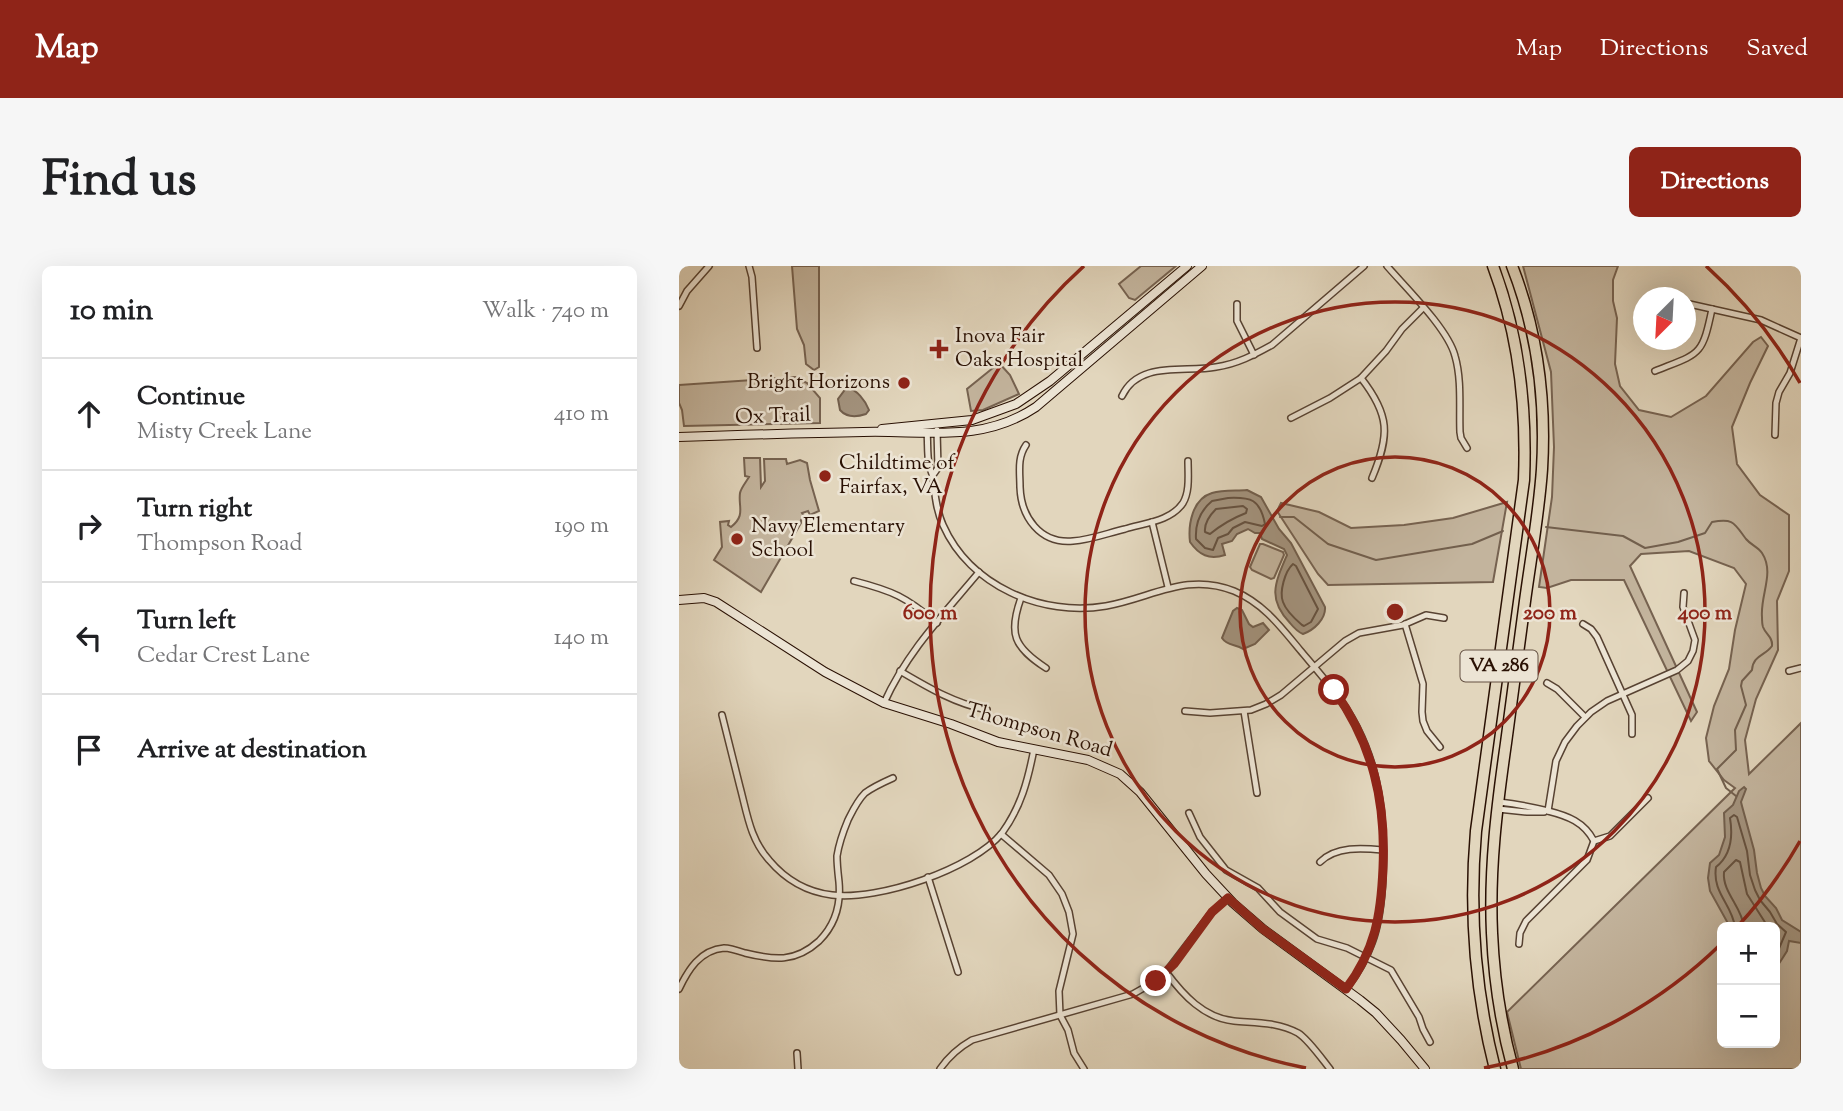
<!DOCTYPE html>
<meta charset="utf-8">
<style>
:root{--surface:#fff;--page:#f6f6f6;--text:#202124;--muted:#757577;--line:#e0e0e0;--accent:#8f2418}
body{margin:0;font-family:"Sorts Mill Goudy",serif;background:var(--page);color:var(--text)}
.controls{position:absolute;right:21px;bottom:21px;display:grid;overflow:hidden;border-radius:10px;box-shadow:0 7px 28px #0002}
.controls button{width:63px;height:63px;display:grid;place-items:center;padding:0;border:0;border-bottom:2px solid var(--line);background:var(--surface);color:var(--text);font:35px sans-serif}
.compass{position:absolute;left:954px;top:21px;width:63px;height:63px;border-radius:50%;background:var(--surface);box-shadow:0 7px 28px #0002;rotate:204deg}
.stop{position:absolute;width:21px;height:21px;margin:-16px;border:5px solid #8f2418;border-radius:50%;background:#fff}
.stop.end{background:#8f2418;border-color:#fff;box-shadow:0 2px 7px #0008}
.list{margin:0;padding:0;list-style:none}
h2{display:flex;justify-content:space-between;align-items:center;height:91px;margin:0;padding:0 28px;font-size:30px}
h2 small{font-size:23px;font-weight:400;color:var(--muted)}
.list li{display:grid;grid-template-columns:46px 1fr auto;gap:21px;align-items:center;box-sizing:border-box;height:112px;padding:0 28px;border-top:2px solid var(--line)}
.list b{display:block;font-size:26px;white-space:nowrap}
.list p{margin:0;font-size:23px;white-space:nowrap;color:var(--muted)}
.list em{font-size:23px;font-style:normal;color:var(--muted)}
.icon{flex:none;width:38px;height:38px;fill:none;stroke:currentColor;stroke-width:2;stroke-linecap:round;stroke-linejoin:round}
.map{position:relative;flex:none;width:1122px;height:803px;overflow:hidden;border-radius:10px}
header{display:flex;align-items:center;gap:42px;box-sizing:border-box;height:98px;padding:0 35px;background:var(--accent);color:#fff}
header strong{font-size:33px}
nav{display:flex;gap:38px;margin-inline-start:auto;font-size:24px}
.intro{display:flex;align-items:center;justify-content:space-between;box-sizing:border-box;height:168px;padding:0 42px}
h1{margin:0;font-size:49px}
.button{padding:18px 32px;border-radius:10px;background:var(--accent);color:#fff;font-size:24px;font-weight:700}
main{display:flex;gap:42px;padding:0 42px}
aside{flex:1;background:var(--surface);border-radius:10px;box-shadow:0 7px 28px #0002}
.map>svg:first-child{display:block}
</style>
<header>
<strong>Map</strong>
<nav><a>Map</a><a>Directions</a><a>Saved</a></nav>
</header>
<div class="intro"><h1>Find us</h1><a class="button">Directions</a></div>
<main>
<aside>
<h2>10 min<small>Walk · 740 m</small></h2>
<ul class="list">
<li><svg class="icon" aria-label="ahead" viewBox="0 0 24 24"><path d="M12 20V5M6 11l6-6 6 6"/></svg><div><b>Continue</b><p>Misty Creek Lane</p></div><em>410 m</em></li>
<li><svg class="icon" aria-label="right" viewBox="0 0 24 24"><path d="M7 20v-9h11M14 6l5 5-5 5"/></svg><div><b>Turn right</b><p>Thompson Road</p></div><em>190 m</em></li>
<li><svg class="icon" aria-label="left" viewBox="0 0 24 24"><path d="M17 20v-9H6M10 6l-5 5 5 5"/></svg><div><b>Turn left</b><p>Cedar Crest Lane</p></div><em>140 m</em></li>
<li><svg class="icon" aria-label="arrive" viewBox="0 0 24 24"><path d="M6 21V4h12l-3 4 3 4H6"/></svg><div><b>Arrive at destination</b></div></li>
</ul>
</aside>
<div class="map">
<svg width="1122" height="803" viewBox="0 0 1122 803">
<rect width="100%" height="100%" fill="#e2d6bd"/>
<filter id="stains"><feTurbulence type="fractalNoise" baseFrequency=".00286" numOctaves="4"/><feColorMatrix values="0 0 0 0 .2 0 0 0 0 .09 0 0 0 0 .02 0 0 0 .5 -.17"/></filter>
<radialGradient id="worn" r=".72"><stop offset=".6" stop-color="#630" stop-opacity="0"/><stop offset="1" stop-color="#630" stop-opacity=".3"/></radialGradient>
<g fill="#c3b49d" stroke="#766250" stroke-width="2" fill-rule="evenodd">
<path d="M113,0H140V101L135,104L127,98L125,79L118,63Z"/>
<path d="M462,0H497L456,34L450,32L440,18Z"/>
<path d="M844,0H939L934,14V35L938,52L936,98L941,120L960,144L992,151L1027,130L1074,76L1082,71L1089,80L1071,117L1053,161L1058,198L1081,229L1110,249V305L1098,335L1099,384L1077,433L1066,474L1070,508L1122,457V803H842L828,746L1056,522L1045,514L1030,495L1027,472L1035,440L1050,403L1056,364L1067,318L1055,302L1010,285L962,288L951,300L1018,446L1012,455L945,314H892L868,322L860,321L873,231L875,181L872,106ZM1043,661H1096V777H1043Z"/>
<path d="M320,97L331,109L340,128L304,144L292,145L288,123Z"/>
<path d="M116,111L128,117L141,132V157L5,160L3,144L0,137V119Z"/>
<path d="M65,192H81L82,221L86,215L85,193H107L108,198L121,194L128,197L131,214L140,245L131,249L129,245L123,247L125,250L122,254V257L82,326L35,294L43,281L41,256L50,255L49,259L52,261C67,249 59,241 61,227C62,222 67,216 70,211L66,210Z"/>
<path d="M828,236L814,316L649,319L639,308L598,245L602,237L640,246L672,262L725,259L774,252Z"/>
<path d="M581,278H584L604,286L605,289L595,312L592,313L573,304L571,301Z"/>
</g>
<g fill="#a3937e" stroke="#725f4d" stroke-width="2">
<path d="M168,121C178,124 186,134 190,144L187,148C178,151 168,152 161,144L159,133Z"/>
<path d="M568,224L582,231L600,263L612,277L646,341C647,353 635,364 624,368C619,366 615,362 611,357C588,333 596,317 608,289L605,283L583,273L581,267H576L569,263L558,268L553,275L543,278L546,289C530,294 520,289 511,276C509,259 513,233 533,227C544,224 557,225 568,224Z"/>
<path d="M558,342L563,344L570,358L574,361L584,357L590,364L576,378L564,383C557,378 548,380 543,372L554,345Z"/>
<path d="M1065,521L1067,523L1062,536L1063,540L1075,584L1078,607L1082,622L1086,630L1097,642L1103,654L1122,666V677L1110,675L1108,685L1096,704V661H1051L1031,625L1029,612L1031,597L1040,589L1046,571L1045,547L1054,539L1060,525Z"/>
</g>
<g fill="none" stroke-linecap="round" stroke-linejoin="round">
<g stroke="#665240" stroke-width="2">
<path d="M549,232C572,231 581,233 586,258L583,260L566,256L554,262L549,268L539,272L534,284L526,282L517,273C516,257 521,245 533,235Z"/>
<path d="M564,240L568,243L567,247C554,252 542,259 531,268L526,266C525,257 530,250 537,243Z"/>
<path d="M614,298L617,300L639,343L632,356L625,360L623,359C616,353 607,345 604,336C600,326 606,305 614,298Z"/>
<path d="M1056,661C1053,638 1033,627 1037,601C1052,589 1054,570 1051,552L1055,549L1058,551L1068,585L1071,609L1076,624L1081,634L1091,646L1098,658L1107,666L1096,692"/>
<path d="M1065,661C1063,641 1043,626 1045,606L1057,594L1061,596L1068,628L1089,661"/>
</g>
<g stroke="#725f4d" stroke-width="2">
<path d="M601,251H615L649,278L697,294L793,278L824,265"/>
<path d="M867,261L944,270L966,282L999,276L1026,267L1033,256C1055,252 1055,257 1067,273C1072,279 1079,281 1083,287C1096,307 1081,329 1083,351C1083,354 1083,358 1084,361C1087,369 1094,371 1093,380C1086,390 1074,389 1073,404L1063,415L1062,420L1067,439L1056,464L1057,484L1038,503L1047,522L1057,530"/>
</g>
<defs>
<g id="street">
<path d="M70,0L73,11L78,82"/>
<path d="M708,0C728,23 769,63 776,90C783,114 780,142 781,166L782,172L788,182"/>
<path d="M1006,37L1082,54L1122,72"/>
<path d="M558,38V55L575,89"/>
<path d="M0,40L8,25L30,0"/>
<path d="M976,105C1021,87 1023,91 1033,43"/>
<path d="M682,112C711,149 711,169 693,212"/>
<path d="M443,130C460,94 506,107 537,101C558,98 575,89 593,79L685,0"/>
<path d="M612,152L651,132L682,112L707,85L723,63L744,42"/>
<path d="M248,166C249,176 248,188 250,198C250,203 254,207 254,213C256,228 257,244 264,259C291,320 363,351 427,340C473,332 507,306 555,325C584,337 602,361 621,384C642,409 663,432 678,461C702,508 706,557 704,610C703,633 701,656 693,677C687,694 678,709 667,723"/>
<path d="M1096,169L1097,137L1100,126L1111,107L1122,72"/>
<path d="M347,179C338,192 341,206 341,221C342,251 361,278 394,275C411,274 429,267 446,263C466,257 492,255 504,237C511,225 509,209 509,195"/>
<path d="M254,209L259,202L258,164"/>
<path d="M473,256L489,321"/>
<path d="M175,315C214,325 227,331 258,357"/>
<path d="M342,332C329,368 335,381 367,402"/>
<path d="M726,358L744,418L743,446L744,455L748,465L761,481"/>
<path d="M904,358L912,363L918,371L953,449V468"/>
<path d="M221,405C250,422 275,437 308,444"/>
<path d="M1110,405L1122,402"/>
<path d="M868,417L878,423L906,451"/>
<path d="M205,437C228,386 264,349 300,306"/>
<path d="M506,445L531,447L572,444L587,438L602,429L666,375L680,367L724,359L747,349L765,352"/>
<path d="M565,445L578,527"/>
<path d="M43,449C49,473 55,497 61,521C68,547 71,573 90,594C106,613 128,626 153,629C199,635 294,603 323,567C342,541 349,514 355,483"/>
<path d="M820,536C837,538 853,541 869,545C889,550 905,556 915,575"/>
<path d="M819,543L848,546H865"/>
<path d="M869,545L877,495L886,476L898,460L912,446L928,435L998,404L1009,395L1014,385L1016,374L1004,341L1005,327"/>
<path d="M510,547L521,571L547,604L579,622L601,646L638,673L668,682L712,704L740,751L744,763L751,776"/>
<path d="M322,568L370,609L383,628L390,646L394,668L380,725L381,749L389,764L395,787L405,803"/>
<path d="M641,596C657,580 683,582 704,584"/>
<path d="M249,611L279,706"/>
<path d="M840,678L841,667L847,655L908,594L915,575L931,570L969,532"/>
<path d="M487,706C504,729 525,752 555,755C577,757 599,756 619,767C629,773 643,793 651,803"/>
<path d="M0,723C9,704 21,684 45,682C51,682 60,685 66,687C95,694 116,697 140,675C156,659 162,638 160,616C159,607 158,599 158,590C160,577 164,566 169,554C174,544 178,535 186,527C194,521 205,516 214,512"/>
<path d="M118,787L119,803"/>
<path d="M261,803C270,790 279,782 293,774L454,728L477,715L487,706L533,646L549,632"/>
</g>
<g id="secondary">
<path d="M203,163L293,154L337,138L371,115L508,0"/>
<path d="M0,171C61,169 122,167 184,166C245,164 302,178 357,141L523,0"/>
<path d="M0,334L25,332L37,336L146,406L205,437L272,458L319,476L409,494L441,508L461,526L527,608L554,637L584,663L681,734L697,747L722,774L746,803"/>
</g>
<g id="highway">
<path d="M814,0C840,69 848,140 845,214L797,565C790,645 796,725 816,803"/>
<path d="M833,0C858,64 867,135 863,203C860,247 852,291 846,335C840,382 833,429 827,477C818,540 810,603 813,667C815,713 822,759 834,803"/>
</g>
</defs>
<use href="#street" stroke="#574232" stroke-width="8"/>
<use href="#secondary" stroke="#291003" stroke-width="10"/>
<use href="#highway" stroke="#291003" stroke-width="13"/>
<use href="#street" stroke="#ece4d4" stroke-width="5"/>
<use href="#secondary" stroke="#ece4d4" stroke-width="8"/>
<use href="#highway" stroke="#e2d6bd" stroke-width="10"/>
</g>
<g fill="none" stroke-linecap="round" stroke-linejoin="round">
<path stroke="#8f2418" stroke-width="9" d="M477,715L495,698L533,646L549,632L584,663L667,723C696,684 702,650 704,602C707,535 694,479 655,424"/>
</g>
<g fill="none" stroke="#8f2418" stroke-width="3.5">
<circle cx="716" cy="346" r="155"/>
<circle cx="716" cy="346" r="310"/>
<path d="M1121 575A465 465 0 0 1 1059 660M1042 678A465 465 0 0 1 805 802M627 802A465 465 0 0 1 405 0M1027 0A465 465 0 0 1 1121 117"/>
</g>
<g fill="#8f2418" stroke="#ece4d4" stroke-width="2.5">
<path d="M256.5 72.5h7v7h7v7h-7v7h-7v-7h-7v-7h7z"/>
<circle cx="225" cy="117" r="7"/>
<circle cx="146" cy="210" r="7"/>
<circle cx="58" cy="273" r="7"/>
</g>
<g text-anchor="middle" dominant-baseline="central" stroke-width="5" stroke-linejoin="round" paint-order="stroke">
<rect fill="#ece4d4" stroke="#645042" stroke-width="2" x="781.5" y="384.5" width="77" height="31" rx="5"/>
<g font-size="19" font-weight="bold" fill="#291003">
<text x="820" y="400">VA 286</text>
</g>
<g font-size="21" fill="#291003" stroke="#ece4d4" text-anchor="start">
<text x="276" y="71">Inova Fair<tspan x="276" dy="24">Oaks Hospital</tspan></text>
<text x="211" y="117" text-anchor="end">Bright Horizons</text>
<text x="160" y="198">Childtime of<tspan x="160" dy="24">Fairfax, VA</tspan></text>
<text x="72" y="261">Navy Elementary<tspan x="72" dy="24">School</tspan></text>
</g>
<g font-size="21" fill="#291003" stroke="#ece4d4">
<text transform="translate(94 151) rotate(-2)">Ox Trail</text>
<text transform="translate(360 465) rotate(16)">Thompson Road</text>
</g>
</g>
<circle cx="716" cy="346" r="10" fill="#8f2418" stroke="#ece4d4" stroke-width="3.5"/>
<g font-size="21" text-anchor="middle" font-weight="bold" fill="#8f2418" stroke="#ece4d4" stroke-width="5" stroke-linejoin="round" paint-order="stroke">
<text x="871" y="353">200 m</text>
<text x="1026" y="353">400 m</text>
<text x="251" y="353">600 m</text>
</g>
<rect width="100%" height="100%" filter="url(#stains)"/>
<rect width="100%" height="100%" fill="url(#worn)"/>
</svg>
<div class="controls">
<button>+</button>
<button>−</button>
</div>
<svg class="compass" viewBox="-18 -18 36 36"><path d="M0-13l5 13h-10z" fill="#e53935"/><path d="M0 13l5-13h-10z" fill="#757577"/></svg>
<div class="stop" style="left:655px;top:424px"></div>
<div class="stop end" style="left:477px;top:715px"></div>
</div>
</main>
